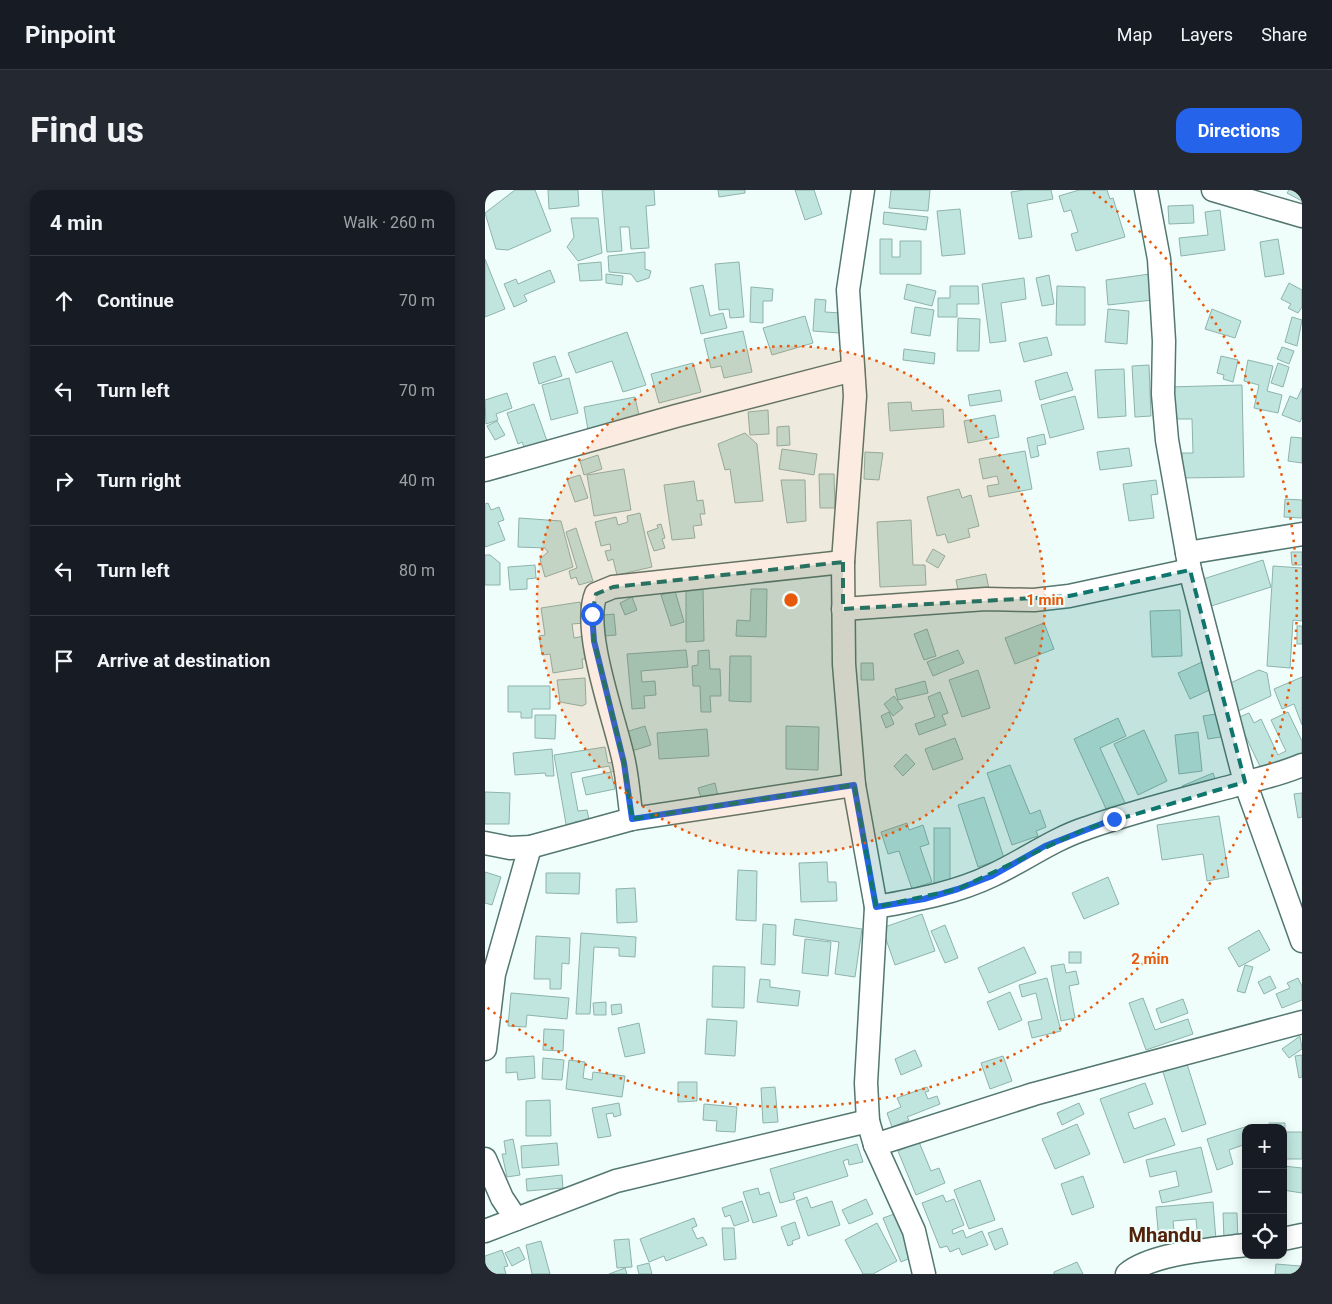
<!DOCTYPE html>
<meta charset="utf-8">
<style>
:root{--surface:#171b24;--page:#242831;--text:#f1f3f6;--muted:#9ea1a6;--line:#363941;--accent:#2563eb}
body{margin:0;font-family:Roboto,sans-serif;background:var(--page);color:var(--text)}
.controls{position:absolute;right:15px;bottom:15px;display:grid;overflow:hidden;border-radius:10px;box-shadow:0 2px 12px #0003}
.controls button{width:45px;height:45px;display:grid;place-items:center;padding:0;border:0;border-bottom:1px solid var(--line);background:var(--surface);color:var(--text);font:25px sans-serif}
.stop{position:absolute;width:15px;height:15px;margin:-11px;border:4px solid #2563eb;border-radius:50%;background:#fff}
.stop.end{background:#2563eb;border-color:#fff;box-shadow:0 1px 5px #0008}
.list{margin:0;padding:0;list-style:none}
h2{display:flex;justify-content:space-between;align-items:center;height:65px;margin:0;padding:0 20px;font-size:21px}
h2 small{font-size:16px;font-weight:400;color:var(--muted)}
.list li{display:grid;grid-template-columns:32px 1fr auto;gap:15px;align-items:center;box-sizing:border-box;height:90px;padding:0 20px;border-top:1px solid var(--line)}
.list b{display:block;font-size:19px;white-space:nowrap}
.list em{font-size:16px;font-style:normal;color:var(--muted)}
.icon{flex:none;width:28px;height:28px;fill:none;stroke:currentColor;stroke-width:2;stroke-linecap:round;stroke-linejoin:round}
.map{position:relative;flex:none;width:817px;height:1084px;overflow:hidden;border-radius:15px}
header{display:flex;align-items:center;gap:30px;box-sizing:border-box;height:70px;padding:0 25px;background:var(--surface);border-bottom:1px solid var(--line)}
header strong{font-size:24px}
nav{display:flex;gap:28px;margin-inline-start:auto;font-size:18px}
.intro{display:flex;align-items:center;justify-content:space-between;box-sizing:border-box;height:120px;padding:0 30px}
h1{margin:0;font-size:35px}
.button{padding:12px 22px;border-radius:15px;background:var(--accent);color:#fff;font-size:18px;font-weight:700}
main{display:flex;gap:30px;padding:0 30px}
aside{flex:1;background:var(--surface);border-radius:15px;box-shadow:0 2px 12px #0003}
.map>svg:first-child{display:block}
</style>
<header>
<strong>Pinpoint</strong>
<nav><a>Map</a><a>Layers</a><a>Share</a></nav>
</header>
<div class="intro"><h1>Find us</h1><a class="button">Directions</a></div>
<main>
<aside>
<h2>4 min<small>Walk · 260 m</small></h2>
<ul class="list">
<li><svg class="icon" aria-label="ahead" viewBox="0 0 24 24"><path d="M12 20V5M6 11l6-6 6 6"/></svg><div><b>Continue</b></div><em>70 m</em></li>
<li><svg class="icon" aria-label="left" viewBox="0 0 24 24"><path d="M17 20v-9H6M10 6l-5 5 5 5"/></svg><div><b>Turn left</b></div><em>70 m</em></li>
<li><svg class="icon" aria-label="right" viewBox="0 0 24 24"><path d="M7 20v-9h11M14 6l5 5-5 5"/></svg><div><b>Turn right</b></div><em>40 m</em></li>
<li><svg class="icon" aria-label="left" viewBox="0 0 24 24"><path d="M17 20v-9H6M10 6l-5 5 5 5"/></svg><div><b>Turn left</b></div><em>80 m</em></li>
<li><svg class="icon" aria-label="arrive" viewBox="0 0 24 24"><path d="M6 21V4h12l-3 4 3 4H6"/></svg><div><b>Arrive at destination</b></div></li>
</ul>
</aside>
<div class="map">
<svg width="817" height="1084" viewBox="0 0 817 1084">
<rect width="100%" height="100%" fill="#effefb"/>
<g fill="#bfe5de" stroke="#8eb3ab">
<path d="M30,0H50L66,41L23,60L11,59L0,23Z"/>
<path d="M63,0H93L94,16L64,19Z"/>
<path d="M117,0H169L170,15L161,16L164,58L146,59L144,37H135L137,61L122,62Z"/>
<path d="M233,0H260V3L234,7Z"/>
<path d="M310,0H329L337,24L320,30Z"/>
<path d="M406,0H445L443,21L404,18Z"/>
<path d="M539,0H566L568,9L542,14L547,47L534,49L526,2Z"/>
<path d="M594,0H622L625,9L628,8L640,47L591,61L586,44L593,42L586,20L579,22L574,6Z"/>
<path d="M804,0H817V11L802,3Z"/>
<path d="M708,15L709,33L684,34L683,16Z"/>
<path d="M475,19L480,64L457,66L452,21Z"/>
<path d="M735,20L740,60L696,66L694,48L723,45L720,22Z"/>
<path d="M399,22L443,27L441,40L398,34Z"/>
<path d="M86,28H113L117,63L93,71L82,57L89,47Z"/>
<path d="M395,49H407V67H415V51H436V84H395Z"/>
<path d="M793,49L799,84L780,87L775,52Z"/>
<path d="M160,62V79L166,81L164,88L152,92L146,84L124,82L123,66Z"/>
<path d="M0,69L20,119L0,127Z"/>
<path d="M116,72L117,90L95,91L93,74Z"/>
<path d="M254,72L259,127L245,128L244,119L234,120L230,74Z"/>
<path d="M65,80L70,92L39,105L42,111L29,117L19,94L31,89L33,94Z"/>
<path d="M121,84L138,86L137,95L121,93Z"/>
<path d="M665,84L668,110L623,115L621,90Z"/>
<path d="M564,85L569,114L557,116L551,88Z"/>
<path d="M539,88L541,109L516,113L521,151L505,153L497,94Z"/>
<path d="M804,93L817,100V117L813,123L803,118L806,114L796,109Z"/>
<path d="M422,94L451,101L447,116L419,109Z"/>
<path d="M218,95L225,126L238,123L242,138L216,144L205,98Z"/>
<path d="M465,96H493L494,114H472V127H453V108H465Z"/>
<path d="M572,96L600,97V135H571Z"/>
<path d="M266,97L288,99L287,111H278V133L265,132Z"/>
<path d="M330,109L341,110L340,122L356,123L354,143L328,141Z"/>
<path d="M430,117L449,120L445,146L426,143Z"/>
<path d="M623,119L644,121L642,154L620,152Z"/>
<path d="M727,119L756,131L750,148L720,139Z"/>
<path d="M320,126L328,153L287,165L278,138Z"/>
<path d="M807,127L817,130L812,156L800,152Z"/>
<path d="M473,128L495,129L494,161H472Z"/>
<path d="M258,141L267,182L239,188L236,176L226,178L219,149Z"/>
<path d="M142,142L161,195L138,202L127,171L91,183L83,163Z"/>
<path d="M562,147L567,165L539,172L534,153Z"/>
<path d="M797,157L809,161L804,174L792,169Z"/>
<path d="M419,159L450,163L449,174L418,170Z"/>
<path d="M70,166L77,186L54,194L48,173Z"/>
<path d="M736,166L753,170L748,192L738,189L739,185L732,183Z"/>
<path d="M763,170L788,176L782,201L797,205L793,223L769,218L774,195L759,191Z"/>
<path d="M208,173L216,202L174,213L166,184Z"/>
<path d="M793,173L804,177L798,197L786,193Z"/>
<path d="M664,175L666,226L650,227L647,176Z"/>
<path d="M639,179L641,226L613,228L610,180Z"/>
<path d="M582,182L588,200L555,210L550,191Z"/>
<path d="M84,188L93,223L66,230L57,195Z"/>
<path d="M757,195L759,287L698,288L697,263H708L707,229H684L683,197Z"/>
<path d="M817,198V227L815,232L797,225L805,206L812,209Z"/>
<path d="M515,200L517,211L485,216L483,205Z"/>
<path d="M22,203L27,218L11,224L13,230L1,234L0,210Z"/>
<path d="M590,206L599,239L565,248L556,215Z"/>
<path d="M150,207L155,230L103,240L99,217Z"/>
<path d="M426,212L427,221L458,219L459,237L405,241L403,213Z"/>
<path d="M49,214L62,251L40,259L37,252L33,254L22,223Z"/>
<path d="M283,220L284,244L265,245L263,222Z"/>
<path d="M510,225L514,247L483,253L479,231Z"/>
<path d="M12,231L20,245L10,250L2,236Z"/>
<path d="M304,236L305,255L292,256V237Z"/>
<path d="M260,243L272,254L278,311L250,313L245,279L240,280L233,254Z"/>
<path d="M559,244L561,254L552,256L554,266L546,268L542,248Z"/>
<path d="M806,247L817,248V273L803,271Z"/>
<path d="M644,258L647,276L615,280L612,262Z"/>
<path d="M297,259L332,264L329,285L294,279Z"/>
<path d="M540,261L547,299L504,307L502,296L514,294L512,286L498,289L494,269Z"/>
<path d="M380,262L398,263L394,290L379,289Z"/>
<path d="M113,265L117,279L99,285L95,271Z"/>
<path d="M139,279L146,320L109,326L102,285Z"/>
<path d="M334,284H349L350,318H335Z"/>
<path d="M95,285L103,308L90,312L82,289Z"/>
<path d="M296,290H320L321,331L302,333Z"/>
<path d="M671,290L673,304L666,305L669,328L644,331L638,294Z"/>
<path d="M209,291L212,311L218,310L220,324H215L217,335L208,336L210,348L187,350L179,295Z"/>
<path d="M474,299L477,308L486,305L494,336L483,339L485,347L463,353L460,344L452,346L442,307Z"/>
<path d="M800,309L817,310V328L799,327Z"/>
<path d="M3,313L6,320L14,317L19,330L13,332L20,350L0,357V314Z"/>
<path d="M155,323L167,377L132,385L128,369L123,371L120,361L126,360L125,354L116,356L110,332L131,327L133,335L143,332L142,326Z"/>
<path d="M34,328L76,331L88,377L60,387L55,369L63,362L60,358L33,357Z"/>
<path d="M426,330L428,375H440L441,395L395,397L392,332Z"/>
<path d="M176,334L180,348L177,349L180,358L169,361L162,342L173,338L172,335Z"/>
<path d="M91,338L108,391L94,395L91,387L86,389L84,381L92,378L81,342Z"/>
<path d="M448,359L460,366L453,378L441,371Z"/>
<path d="M806,362H817V375H807Z"/>
<path d="M0,365H5L15,373V395H0Z"/>
<path d="M778,370L786,397L720,418L712,391Z"/>
<path d="M50,375L51,388L42,389V399L25,400L23,377Z"/>
<path d="M788,376L817,378V431L808,430L805,478L782,476Z"/>
<path d="M501,384L504,399L474,405L471,390Z"/>
<path d="M201,399H218L219,451L201,452Z"/>
<path d="M266,399H282L281,447L251,446L252,430L265,431Z"/>
<path d="M190,401L199,432L186,436L176,405Z"/>
<path d="M147,407L152,420L140,425L135,413Z"/>
<path d="M95,412L99,433L87,434L89,448L99,446L102,469H97L98,478L68,483L65,464L57,465L54,446L60,445L56,418Z"/>
<path d="M695,420L697,466L667,467L665,421Z"/>
<path d="M129,424L131,445L120,446L119,425Z"/>
<path d="M559,433L569,459L530,474L520,448Z"/>
<rect x="812" y="436" width="5" height="18"/>
<path d="M442,439L451,466L439,470L429,444Z"/>
<path d="M201,460L203,477L156,481L157,492L170,491L171,505L159,506L160,518L147,519L142,464Z"/>
<path d="M224,460L225,479H235L236,506H225L226,522H216L215,496H208L207,476L213,475V461Z"/>
<path d="M473,460L479,473L448,486L442,472Z"/>
<path d="M245,466H266V512L244,511Z"/>
<path d="M717,472L729,498L705,509L693,483Z"/>
<path d="M376,473H388L389,490H376Z"/>
<path d="M493,480L505,518L477,527L464,490Z"/>
<path d="M774,480L782,483L786,506L751,522L739,496Z"/>
<path d="M817,487V535L809,514L797,519L789,499Z"/>
<path d="M100,488L101,514L97,516L75,512L72,490Z"/>
<path d="M440,491L443,503L413,510L410,499Z"/>
<path d="M23,496H65V519H47V528H36V522H23Z"/>
<path d="M455,502L463,523L457,525L461,535L434,545L430,534L450,527L443,507Z"/>
<path d="M409,506L418,518L408,526L399,514Z"/>
<path d="M404,522L409,534L401,538L396,526Z"/>
<path d="M803,522L817,551V569L780,587L752,528L764,523L769,533L776,529L793,565L801,561L786,530Z"/>
<path d="M731,524L736,547L723,549L718,526Z"/>
<path d="M50,525H71L70,549L50,548Z"/>
<path d="M633,528L641,546L615,558L640,613L622,621L589,549Z"/>
<path d="M160,536L166,555L147,561L141,542Z"/>
<path d="M301,536L334,537L333,580L301,579Z"/>
<path d="M222,539L224,566L174,569L172,543Z"/>
<path d="M659,540L682,591L653,605L629,554Z"/>
<path d="M713,542L717,581L694,584L690,545Z"/>
<path d="M470,548L478,569L448,580L440,559Z"/>
<path d="M120,557L123,573L134,571L135,580L126,582L124,576L86,583L93,621L102,620L104,630L90,632L91,639L82,640L69,565Z"/>
<path d="M67,559L69,586H61L60,583L30,585L28,563Z"/>
<path d="M421,564L430,574L418,586L409,576Z"/>
<path d="M525,575L545,624L555,620L561,637L551,641L553,646L527,655L502,583Z"/>
<path d="M126,582L130,599L101,605L97,588Z"/>
<path d="M728,583L732,594L701,606L697,596Z"/>
<path d="M230,593L233,606L217,611L213,598Z"/>
<path d="M0,602L25,603L24,634H0Z"/>
<path d="M817,603V627L813,628L809,604Z"/>
<path d="M499,607L519,668L493,677L473,615Z"/>
<path d="M734,626L744,687L722,691L718,664L677,670L672,635Z"/>
<path d="M422,633L424,640L438,635L444,654L435,657L447,692L427,699L414,661L403,664L396,642Z"/>
<rect x="449" y="638" width="16" height="58"/>
<path d="M342,672L343,692H351L352,711L316,712L314,673Z"/>
<path d="M253,680L272,681L271,731L251,730Z"/>
<path d="M0,682L16,687L7,715L0,713Z"/>
<path d="M61,683H95L94,704L61,703Z"/>
<path d="M623,687L634,714L599,729L587,703Z"/>
<path d="M150,698L152,732L132,733L131,699Z"/>
<path d="M437,724L450,761L410,775L397,738Z"/>
<path d="M310,729L377,739L370,787L350,784L354,752L308,745Z"/>
<path d="M278,734L291,735L290,775L276,774Z"/>
<path d="M460,735L473,768L460,773L446,741Z"/>
<path d="M774,740L785,760L754,777L743,758Z"/>
<path d="M96,743L151,747L150,767L134,766V758L109,757L105,824H91Z"/>
<path d="M51,746L85,748L84,774L77,773L76,799H65V789H49Z"/>
<path d="M320,749L346,752L343,786L317,783Z"/>
<path d="M539,757L551,783L504,803L493,778Z"/>
<rect x="584" y="762" width="12" height="11"/>
<path d="M579,774L581,783L591,781L594,794L584,796L590,828L576,831L566,776Z"/>
<path d="M760,775L768,777L760,803L752,801Z"/>
<path d="M228,776L260,777L259,818L227,817Z"/>
<path d="M785,786L791,798L779,804L773,792Z"/>
<path d="M562,788L576,841L547,848L543,832L557,829L551,803L537,807L534,795Z"/>
<path d="M813,788L817,796V810L797,818L791,804L805,798L802,793Z"/>
<path d="M275,789L285,790V797L315,801L313,816L272,812Z"/>
<path d="M525,802L537,830L514,840L502,812Z"/>
<path d="M26,803L84,808L82,829L42,825L41,837L23,836Z"/>
<path d="M658,808L670,840L703,829L708,844L661,860L644,813Z"/>
<path d="M698,809L703,823L676,833L671,819Z"/>
<path d="M121,812V825H109L108,813Z"/>
<path d="M136,814L137,823L127,825L126,815Z"/>
<path d="M222,829L252,831L250,866L220,864Z"/>
<path d="M154,833L160,863L140,867L133,838Z"/>
<path d="M59,839L79,840L78,861L58,860Z"/>
<path d="M815,846L817,859L804,868L797,859Z"/>
<path d="M430,860L437,876L416,885L410,869Z"/>
<path d="M817,865V887L814,888L810,866Z"/>
<path d="M49,866L50,888L33,890L32,882L21,883V868Z"/>
<path d="M518,866L527,891L505,899L496,873Z"/>
<path d="M58,868L79,870L77,890L57,889Z"/>
<path d="M84,870L100,872L98,888L107,890L108,882L140,886L137,907L81,899Z"/>
<path d="M702,874L721,934L697,942L678,882Z"/>
<path d="M193,892H212V911L193,912Z"/>
<path d="M660,893L668,914L643,923L649,939L680,928L690,955L639,973L615,909Z"/>
<path d="M290,897L293,932L278,933L276,898Z"/>
<path d="M442,897L444,901L440,902L443,909L452,906L455,914L422,927L424,930L407,937L402,923L416,917L412,908Z"/>
<path d="M65,910L66,946H41V911Z"/>
<path d="M134,913L136,925L129,927L128,923L121,924L126,946L113,948L107,918Z"/>
<path d="M594,913L599,924L577,935L572,923Z"/>
<path d="M219,914L252,917L250,942L231,941L232,931L218,930Z"/>
<path d="M784,933H800V942H817V969H798V938H784Z"/>
<path d="M592,934L605,964L570,979L557,949Z"/>
<path d="M763,936V938H761V954L744,960L748,974L732,980L722,949Z"/>
<path d="M28,949L35,985L22,987L17,964H21L19,951Z"/>
<path d="M434,952L446,981L454,978L460,993L431,1005L413,961Z"/>
<path d="M72,953L74,975L37,978L36,956Z"/>
<path d="M372,954L378,972L364,975L363,969L358,971L363,986L308,1003L310,1009L295,1013L285,979Z"/>
<path d="M716,957L727,1002L677,1013L674,1001L694,996L691,981L665,987L661,970Z"/>
<path d="M798,976L817,978V1003L798,1000Z"/>
<path d="M77,985L78,998L42,1001L41,989Z"/>
<path d="M598,986L609,1017L587,1025L576,994Z"/>
<path d="M495,990L510,1030L484,1039L469,1000Z"/>
<path d="M273,998L275,1005L284,1002L292,1026L268,1033L258,1002Z"/>
<path d="M458,1005L461,1012L469,1009L479,1035L467,1040L468,1044L478,1040L481,1048L497,1041L503,1055L477,1065L474,1058L465,1062L462,1056L455,1058L437,1013Z"/>
<path d="M322,1007L326,1018L347,1011L355,1035L323,1046L311,1011Z"/>
<path d="M381,1009L388,1024L364,1034L357,1020Z"/>
<path d="M257,1011L264,1031L249,1036L245,1025L240,1027L237,1018Z"/>
<path d="M728,1012L731,1050L695,1053L694,1041L712,1040L711,1029L688,1031L690,1049L674,1051L671,1017Z"/>
<path d="M412,1023L430,1066L416,1072L398,1028Z"/>
<path d="M738,1023H752L753,1050H739Z"/>
<path d="M209,1028L212,1036L207,1038L212,1049L218,1047L222,1055L181,1071L179,1066L164,1072L155,1049Z"/>
<path d="M310,1032L315,1048L307,1051L308,1054L303,1056L296,1037Z"/>
<path d="M392,1033L412,1071L388,1084H378L360,1050Z"/>
<path d="M237,1038H249L251,1069L239,1070Z"/>
<path d="M517,1038L523,1054L510,1060L503,1043Z"/>
<path d="M144,1049L147,1077L132,1078L129,1050Z"/>
<path d="M56,1051L65,1084H47L41,1055Z"/>
<path d="M34,1057L40,1069L27,1076L20,1063Z"/>
<path d="M17,1060L23,1076L19,1077L21,1084H1L0,1066Z"/>
<path d="M592,1072L598,1084H569V1082Z"/>
<path d="M164,1073L167,1084H154L152,1076Z"/>
<path d="M791,1074L815,1076L814,1084H790Z"/>
<path d="M140,1078L142,1084H124Z"/>
</g>
<g fill="none" stroke-linecap="round" stroke-linejoin="round">
<defs>
<g id="minor">
<path d="M378,0L363,100L370,206L358,372L359,474L369,595L391,717L381,893L383,931L390,955L429,1041L439,1084"/>
<path d="M661,0L674,69L679,151L678,204L682,250L705,380L760,592L817,751"/>
<path d="M728,0L817,26"/>
<path d="M0,280L191,226L368,180"/>
<path d="M702,363L817,344"/>
<path d="M358,419L501,409L549,410L584,406L705,380"/>
<path d="M147,629C144,611 143,591 139,572C131,532 96,441 111,404L128,397L358,372"/>
<path d="M0,653L25,658L45,657L147,629L369,595"/>
<path d="M391,717C431,710 471,703 508,685C540,670 568,649 602,638C650,621 699,609 748,596C772,589 794,585 817,575"/>
<path d="M0,859L9,784L45,657"/>
<path d="M390,955L549,904L817,832"/>
<path d="M0,969L17,1008L31,1029"/>
<path d="M0,1041L131,991L383,931"/>
<path d="M798,1049L817,1045"/>
<path d="M642,1084C667,1063 728,1059 761,1055"/>
</g>
</defs>
<use href="#minor" stroke="#547770" stroke-width="25"/>
<use href="#minor" stroke="#fff" stroke-width="22"/>
</g>
<g fill="none" stroke-linecap="round" stroke-linejoin="round">
<path stroke="#2563eb" stroke-width="6" d="M107,424L109,451L139,573L147,629L369,595L391,717L439,709L473,699L507,686L560,656L629,629"/>
</g>
<path fill="#0f766e" fill-opacity="0.2" stroke="#0f766e" stroke-width="4" stroke-dasharray="10 6" stroke-linejoin="round" d="M358,372V419L584,406L705,380L760,592L600,639L473,699L391,717L369,595L147,629L139,573L109,451L107,424L111,404L128,397Z"/>
<circle cx="306" cy="410" r="254" fill="#e8590c" fill-opacity=".12"/>
<g fill="none" stroke="#e8590c" stroke-width="2.5" stroke-dasharray="2.5 5">
<circle cx="306" cy="410" r="254"/>
<path d="M608 2A508 508 0 1 1 0 816"/>
</g>
<g text-anchor="middle" dominant-baseline="central" stroke-width="4" stroke-linejoin="round" paint-order="stroke">
<g font-size="20" font-weight="bold" fill="#53220b" stroke="#effefb">
<text x="680" y="1045">Mhandu</text>
</g>
</g>
<circle cx="306" cy="410" r="8" fill="#e8590c" stroke="#effefb" stroke-width="2.5"/>
<g font-size="15" text-anchor="middle" font-weight="bold" fill="#e8590c" stroke="#effefb" stroke-width="4" stroke-linejoin="round" paint-order="stroke">
<text x="560" y="415">1 min</text>
<text x="665" y="774">2 min</text>
</g>
</svg>
<div class="controls">
<button>+</button>
<button>−</button>
<button><svg class="icon" aria-label="locate" viewBox="0 0 24 24"><circle cx="12" cy="12" r="6"/><path d="M12 2v4M12 18v4M2 12h4M18 12h4"/></svg></button>
</div>
<div class="stop" style="left:107px;top:424px"></div>
<div class="stop end" style="left:629px;top:629px"></div>
</div>
</main>
